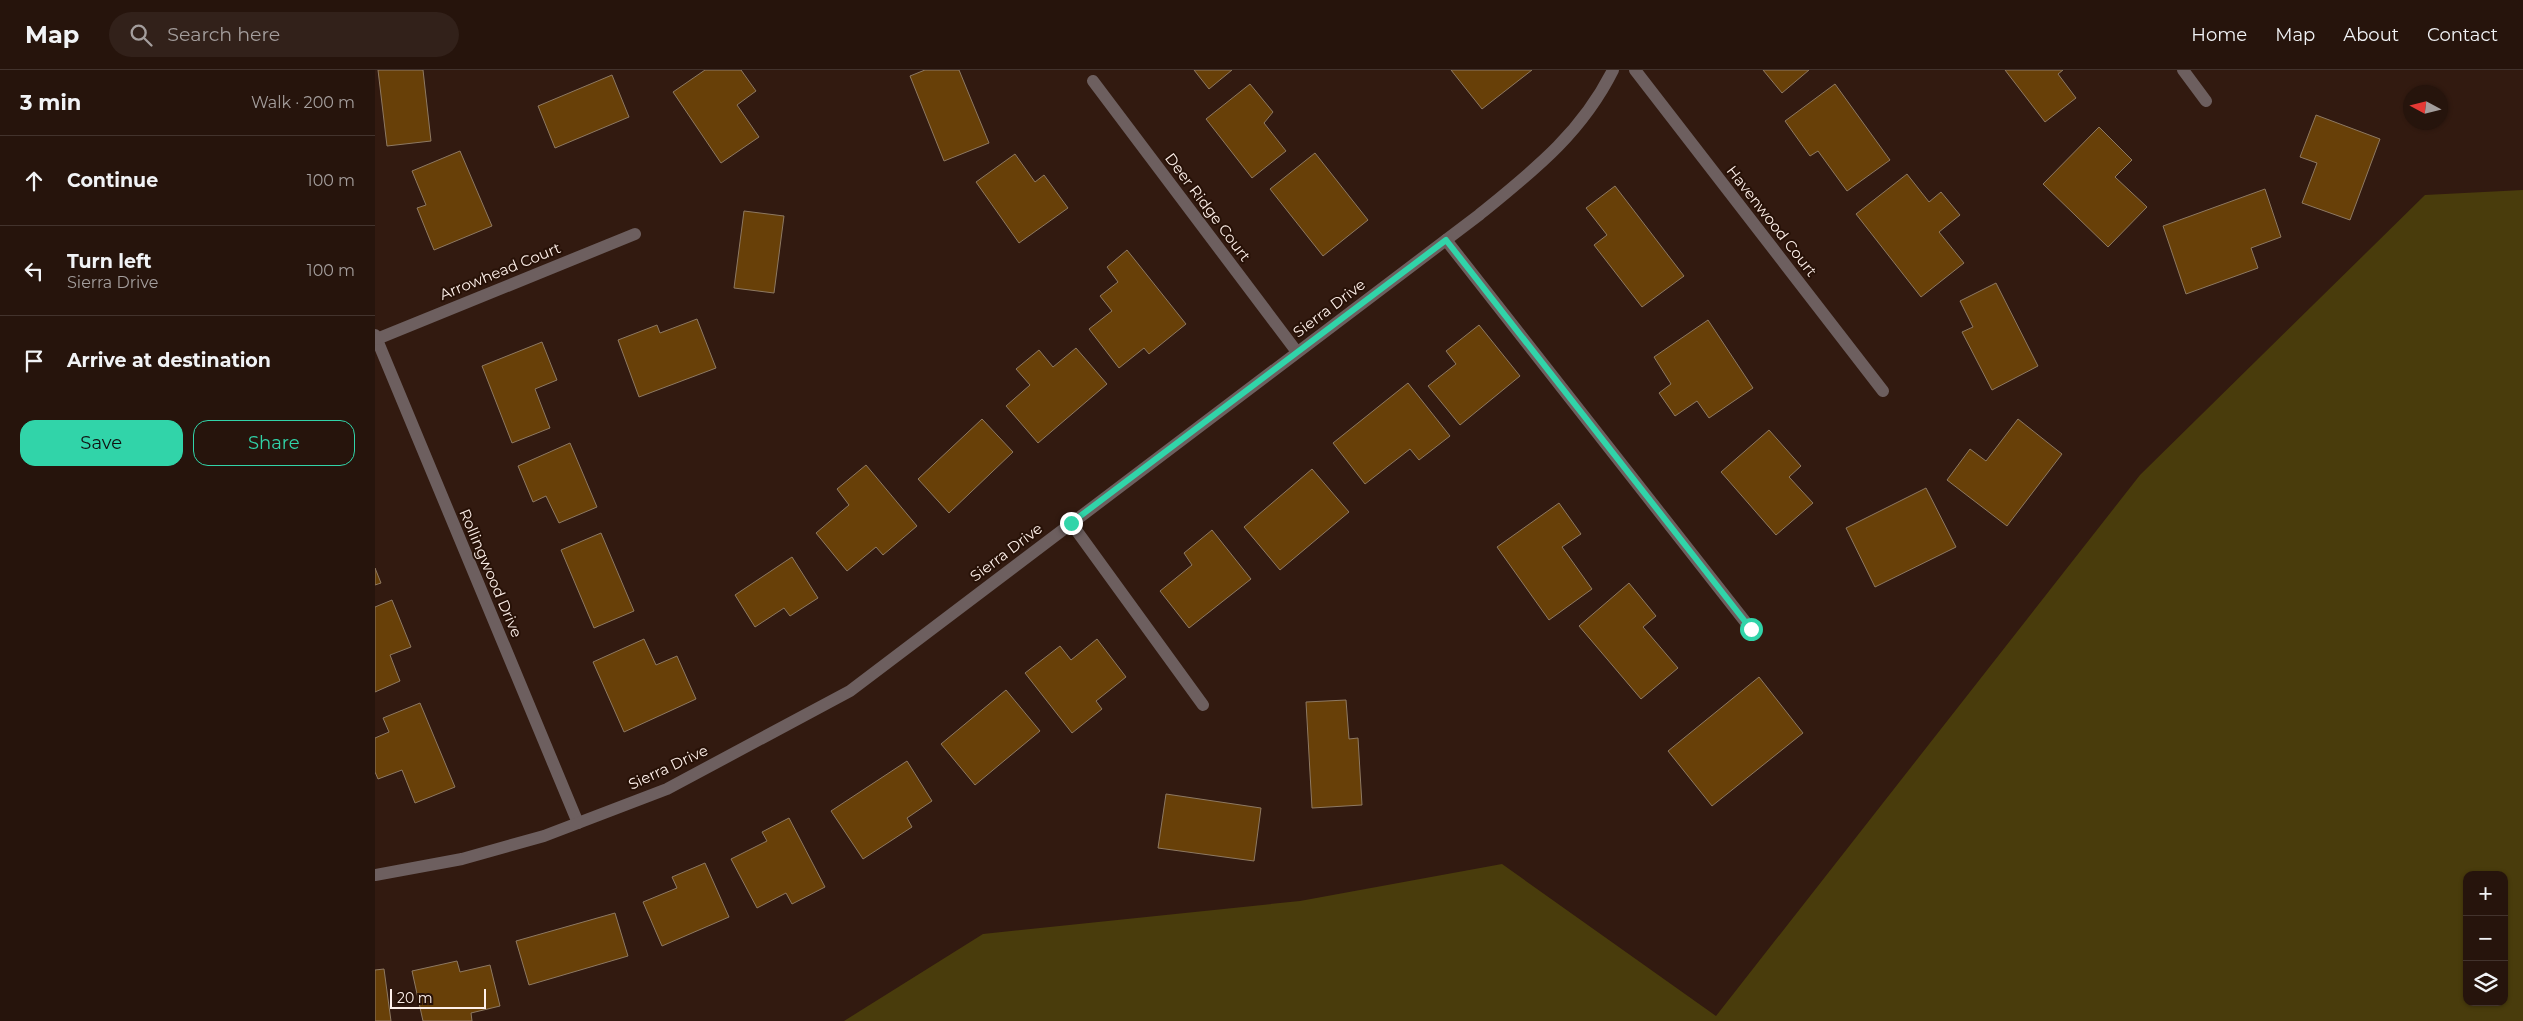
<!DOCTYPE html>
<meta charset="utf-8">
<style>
:root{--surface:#26140c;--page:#32211a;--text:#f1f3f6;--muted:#a49e9d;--line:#42332d;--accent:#31d4a9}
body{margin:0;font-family:Montserrat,sans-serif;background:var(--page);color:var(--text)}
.controls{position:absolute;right:15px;bottom:15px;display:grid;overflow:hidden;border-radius:10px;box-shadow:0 1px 4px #0004}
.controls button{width:45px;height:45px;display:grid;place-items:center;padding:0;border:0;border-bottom:1px solid var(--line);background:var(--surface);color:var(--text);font:25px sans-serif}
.compass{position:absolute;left:2028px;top:15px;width:45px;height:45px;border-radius:50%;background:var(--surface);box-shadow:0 1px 4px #0004;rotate:277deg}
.scale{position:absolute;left:15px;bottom:12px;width:96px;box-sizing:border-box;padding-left:5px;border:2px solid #fef0ea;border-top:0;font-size:14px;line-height:18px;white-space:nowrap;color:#fef0ea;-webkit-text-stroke:4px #271107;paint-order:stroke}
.stop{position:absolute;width:15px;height:15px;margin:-11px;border:4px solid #31d4a9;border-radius:50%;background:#fff}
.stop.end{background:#31d4a9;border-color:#fff;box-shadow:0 1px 5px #0008}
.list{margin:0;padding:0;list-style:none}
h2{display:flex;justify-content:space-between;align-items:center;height:65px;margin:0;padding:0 20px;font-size:21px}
h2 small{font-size:16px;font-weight:400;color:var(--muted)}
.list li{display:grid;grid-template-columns:32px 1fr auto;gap:15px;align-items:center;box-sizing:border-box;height:90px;padding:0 20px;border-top:1px solid var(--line)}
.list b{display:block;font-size:19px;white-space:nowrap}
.list p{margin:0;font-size:16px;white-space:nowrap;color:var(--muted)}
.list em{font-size:16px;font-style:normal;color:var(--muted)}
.actions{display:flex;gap:10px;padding:15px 20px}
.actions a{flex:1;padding:11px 0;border:1px solid var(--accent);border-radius:15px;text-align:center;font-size:18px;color:var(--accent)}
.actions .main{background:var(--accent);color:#111}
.icon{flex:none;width:28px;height:28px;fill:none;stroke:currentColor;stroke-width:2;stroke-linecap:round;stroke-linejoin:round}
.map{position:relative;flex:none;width:2148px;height:951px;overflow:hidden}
header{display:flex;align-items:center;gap:30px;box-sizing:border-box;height:70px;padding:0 25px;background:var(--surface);border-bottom:1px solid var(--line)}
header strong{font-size:24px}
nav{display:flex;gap:28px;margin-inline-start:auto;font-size:18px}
.search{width:350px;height:45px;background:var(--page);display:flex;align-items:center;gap:12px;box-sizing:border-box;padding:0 18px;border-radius:28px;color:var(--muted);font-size:19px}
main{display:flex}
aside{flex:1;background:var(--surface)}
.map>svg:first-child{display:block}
</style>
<header>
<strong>Map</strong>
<div class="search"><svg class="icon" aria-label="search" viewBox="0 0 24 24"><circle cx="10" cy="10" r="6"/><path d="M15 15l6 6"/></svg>Search here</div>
<nav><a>Home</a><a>Map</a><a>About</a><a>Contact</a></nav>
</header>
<main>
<aside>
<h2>3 min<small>Walk · 200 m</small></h2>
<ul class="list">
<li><svg class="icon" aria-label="ahead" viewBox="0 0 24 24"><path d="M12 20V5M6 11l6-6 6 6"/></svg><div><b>Continue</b></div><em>100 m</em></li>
<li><svg class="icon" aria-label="left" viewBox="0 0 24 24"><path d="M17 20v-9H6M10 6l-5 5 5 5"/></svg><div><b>Turn left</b><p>Sierra Drive</p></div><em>100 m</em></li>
<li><svg class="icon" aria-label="arrive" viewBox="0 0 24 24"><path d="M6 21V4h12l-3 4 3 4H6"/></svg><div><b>Arrive at destination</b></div></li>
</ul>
<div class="actions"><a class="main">Save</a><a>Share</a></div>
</aside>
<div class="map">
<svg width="2148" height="951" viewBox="0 0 2148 951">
<rect width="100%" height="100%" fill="#321a10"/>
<path fill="#493c0c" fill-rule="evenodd" d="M2148,120V951H469L608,864L925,831L1127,794L1341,946L1765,405L2050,125ZM2092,805H2129V932H2092Z"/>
<g fill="#684008" stroke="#8e7962">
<path d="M3,0H48L56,71L12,76Z"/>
<path d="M330,0H366L381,21L362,35L384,67L346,93L298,22Z"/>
<path d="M550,0H584L614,73L569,91L535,6Z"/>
<path d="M819,0H857L834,19Z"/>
<path d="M1076,0H1157L1107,39Z"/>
<path d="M1388,0H1434L1407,23Z"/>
<path d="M1630,0H1688L1683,4L1701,28L1670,52Z"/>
<path d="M237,5L254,47L180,78L163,36Z"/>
<path d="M875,14L898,42L889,53L911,81L877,108L831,49Z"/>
<path d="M1460,14L1515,90L1472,121L1443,81L1435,86L1410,51Z"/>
<path d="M1941,45L2005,69L1975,150L1927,133L1942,93L1925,87Z"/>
<path d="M1724,57L1757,90L1740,107L1772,137L1733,177L1668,114Z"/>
<path d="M85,81L117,156L59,180L42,138L51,135L37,101Z"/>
<path d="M940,83L993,150L948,186L895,119Z"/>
<path d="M640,84L660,112L669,105L693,138L644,173L601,112Z"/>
<path d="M1532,104L1554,132L1566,122L1585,145L1564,162L1589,193L1546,227L1481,144Z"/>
<path d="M1240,116L1309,206L1267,237L1219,175L1232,165L1211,138Z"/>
<path d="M1890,119L1906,167L1876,178L1883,198L1811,224L1788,156Z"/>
<path d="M369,141L409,146L399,223L359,218Z"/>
<path d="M752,180L811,254L774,284L769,278L744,298L714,259L737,241L725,226L743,212L732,197Z"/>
<path d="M1621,213L1663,296L1617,320L1587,262L1598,257L1585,231Z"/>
<path d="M322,249L341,298L264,327L243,270L282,255L285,263Z"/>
<path d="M1333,250L1378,318L1334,348L1322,331L1300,346L1284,323L1296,314L1279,287Z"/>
<path d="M1104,255L1145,306L1085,355L1053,316L1081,294L1071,281Z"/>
<path d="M167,272L182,310L160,319L175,358L137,373L107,296Z"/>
<path d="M701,278L732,314L663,373L631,336L655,315L641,299L664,280L678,297Z"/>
<path d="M1033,313L1075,366L1044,390L1035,379L990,414L958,373Z"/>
<path d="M607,349L638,382L574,443L543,409Z"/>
<path d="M1643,349L1687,384L1632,456L1572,410L1595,379L1611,391Z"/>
<path d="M1394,360L1426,396L1414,407L1438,433L1401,465L1346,402Z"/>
<path d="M195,373L222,437L184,453L171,426L158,432L143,396Z"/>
<path d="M491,395L542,456L508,485L501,477L472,501L441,463L474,435L462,419Z"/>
<path d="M937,399L974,442L905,500L869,457Z"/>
<path d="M1551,418L1581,477L1500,517L1471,458Z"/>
<path d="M1184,433L1206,464L1187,477L1217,519L1174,550L1122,477Z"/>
<path d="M837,460L876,509L814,558L785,521L817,495L809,483Z"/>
<path d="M226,463L259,541L219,558L186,480Z"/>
<path d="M417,487L443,528L415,546L409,538L380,557L360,525Z"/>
<path d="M0,498L6,513L0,515Z"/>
<path d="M1254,513L1281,546L1268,557L1303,598L1266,629L1204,556Z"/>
<path d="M17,530L36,577L15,585L25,611L0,622V537Z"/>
<path d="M269,569L281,595L302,586L321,629L249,662L218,592Z"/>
<path d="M722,569L751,607L721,631L727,639L697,663L650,603L685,576L696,590Z"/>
<path d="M1384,607L1428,663L1337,736L1293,681Z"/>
<path d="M631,620L665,661L600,715L566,674Z"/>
<path d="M971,630L974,669L983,668L987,735L937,738L931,632Z"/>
<path d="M45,633L80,717L40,733L27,700L3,709L0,702V668L14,662L8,648Z"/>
<path d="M532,691L557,731L532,748L537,757L488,789L456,741Z"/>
<path d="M791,724L886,738L879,791L783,778Z"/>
<path d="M414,748L450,817L417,834L411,823L382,838L356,789L392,771L387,762Z"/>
<path d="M330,793L354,847L287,876L268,832L302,818L297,807Z"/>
<path d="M240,843L253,886L154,915L141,871Z"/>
<path d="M82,891L85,902L115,895L125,936L96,943L97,951H48L37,901Z"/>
<path d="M9,899L16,951H0V900Z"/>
</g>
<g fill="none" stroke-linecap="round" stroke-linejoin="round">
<g stroke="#6d5f5f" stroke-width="12">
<path d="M1260,0L1508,321"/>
<path d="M1808,0L1831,31"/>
<path d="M718,11L922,282"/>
<path d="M1071,170L1376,559"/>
<path d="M0,265L203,753"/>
<path d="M2,269L260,164"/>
<path d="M696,453L828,635"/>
<path d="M0,805L87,789L169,766L292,719L475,621L1104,145C1158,101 1206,64 1238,0"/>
</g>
</g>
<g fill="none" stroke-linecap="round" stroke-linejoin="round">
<path stroke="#31d4a9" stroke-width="6" d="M696,453L1071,170L1376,559"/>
</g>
<g text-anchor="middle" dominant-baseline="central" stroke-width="4" stroke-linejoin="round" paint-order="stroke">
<g font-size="15" fill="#fef0ea" stroke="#271107">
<text transform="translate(833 137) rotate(53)">Deer Ridge Court</text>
<text transform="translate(1397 151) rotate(52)">Havenwood Court</text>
<text transform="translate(125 201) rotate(-22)">Arrowhead Court</text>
<text transform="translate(954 238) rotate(-37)">Sierra Drive</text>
<text transform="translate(631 482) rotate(-37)">Sierra Drive</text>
<text transform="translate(116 503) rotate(67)">Rollingwood Drive</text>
<text transform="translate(293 697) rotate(-25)">Sierra Drive</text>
</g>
</g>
</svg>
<div class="controls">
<button>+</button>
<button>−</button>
<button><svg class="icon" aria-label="layers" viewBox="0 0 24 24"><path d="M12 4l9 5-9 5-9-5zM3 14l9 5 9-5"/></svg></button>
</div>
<svg class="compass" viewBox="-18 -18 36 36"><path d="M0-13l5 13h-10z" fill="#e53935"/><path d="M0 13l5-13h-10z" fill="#a49e9d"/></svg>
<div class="scale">20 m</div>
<div class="stop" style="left:1376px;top:559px"></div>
<div class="stop end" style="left:696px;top:453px"></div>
</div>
</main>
